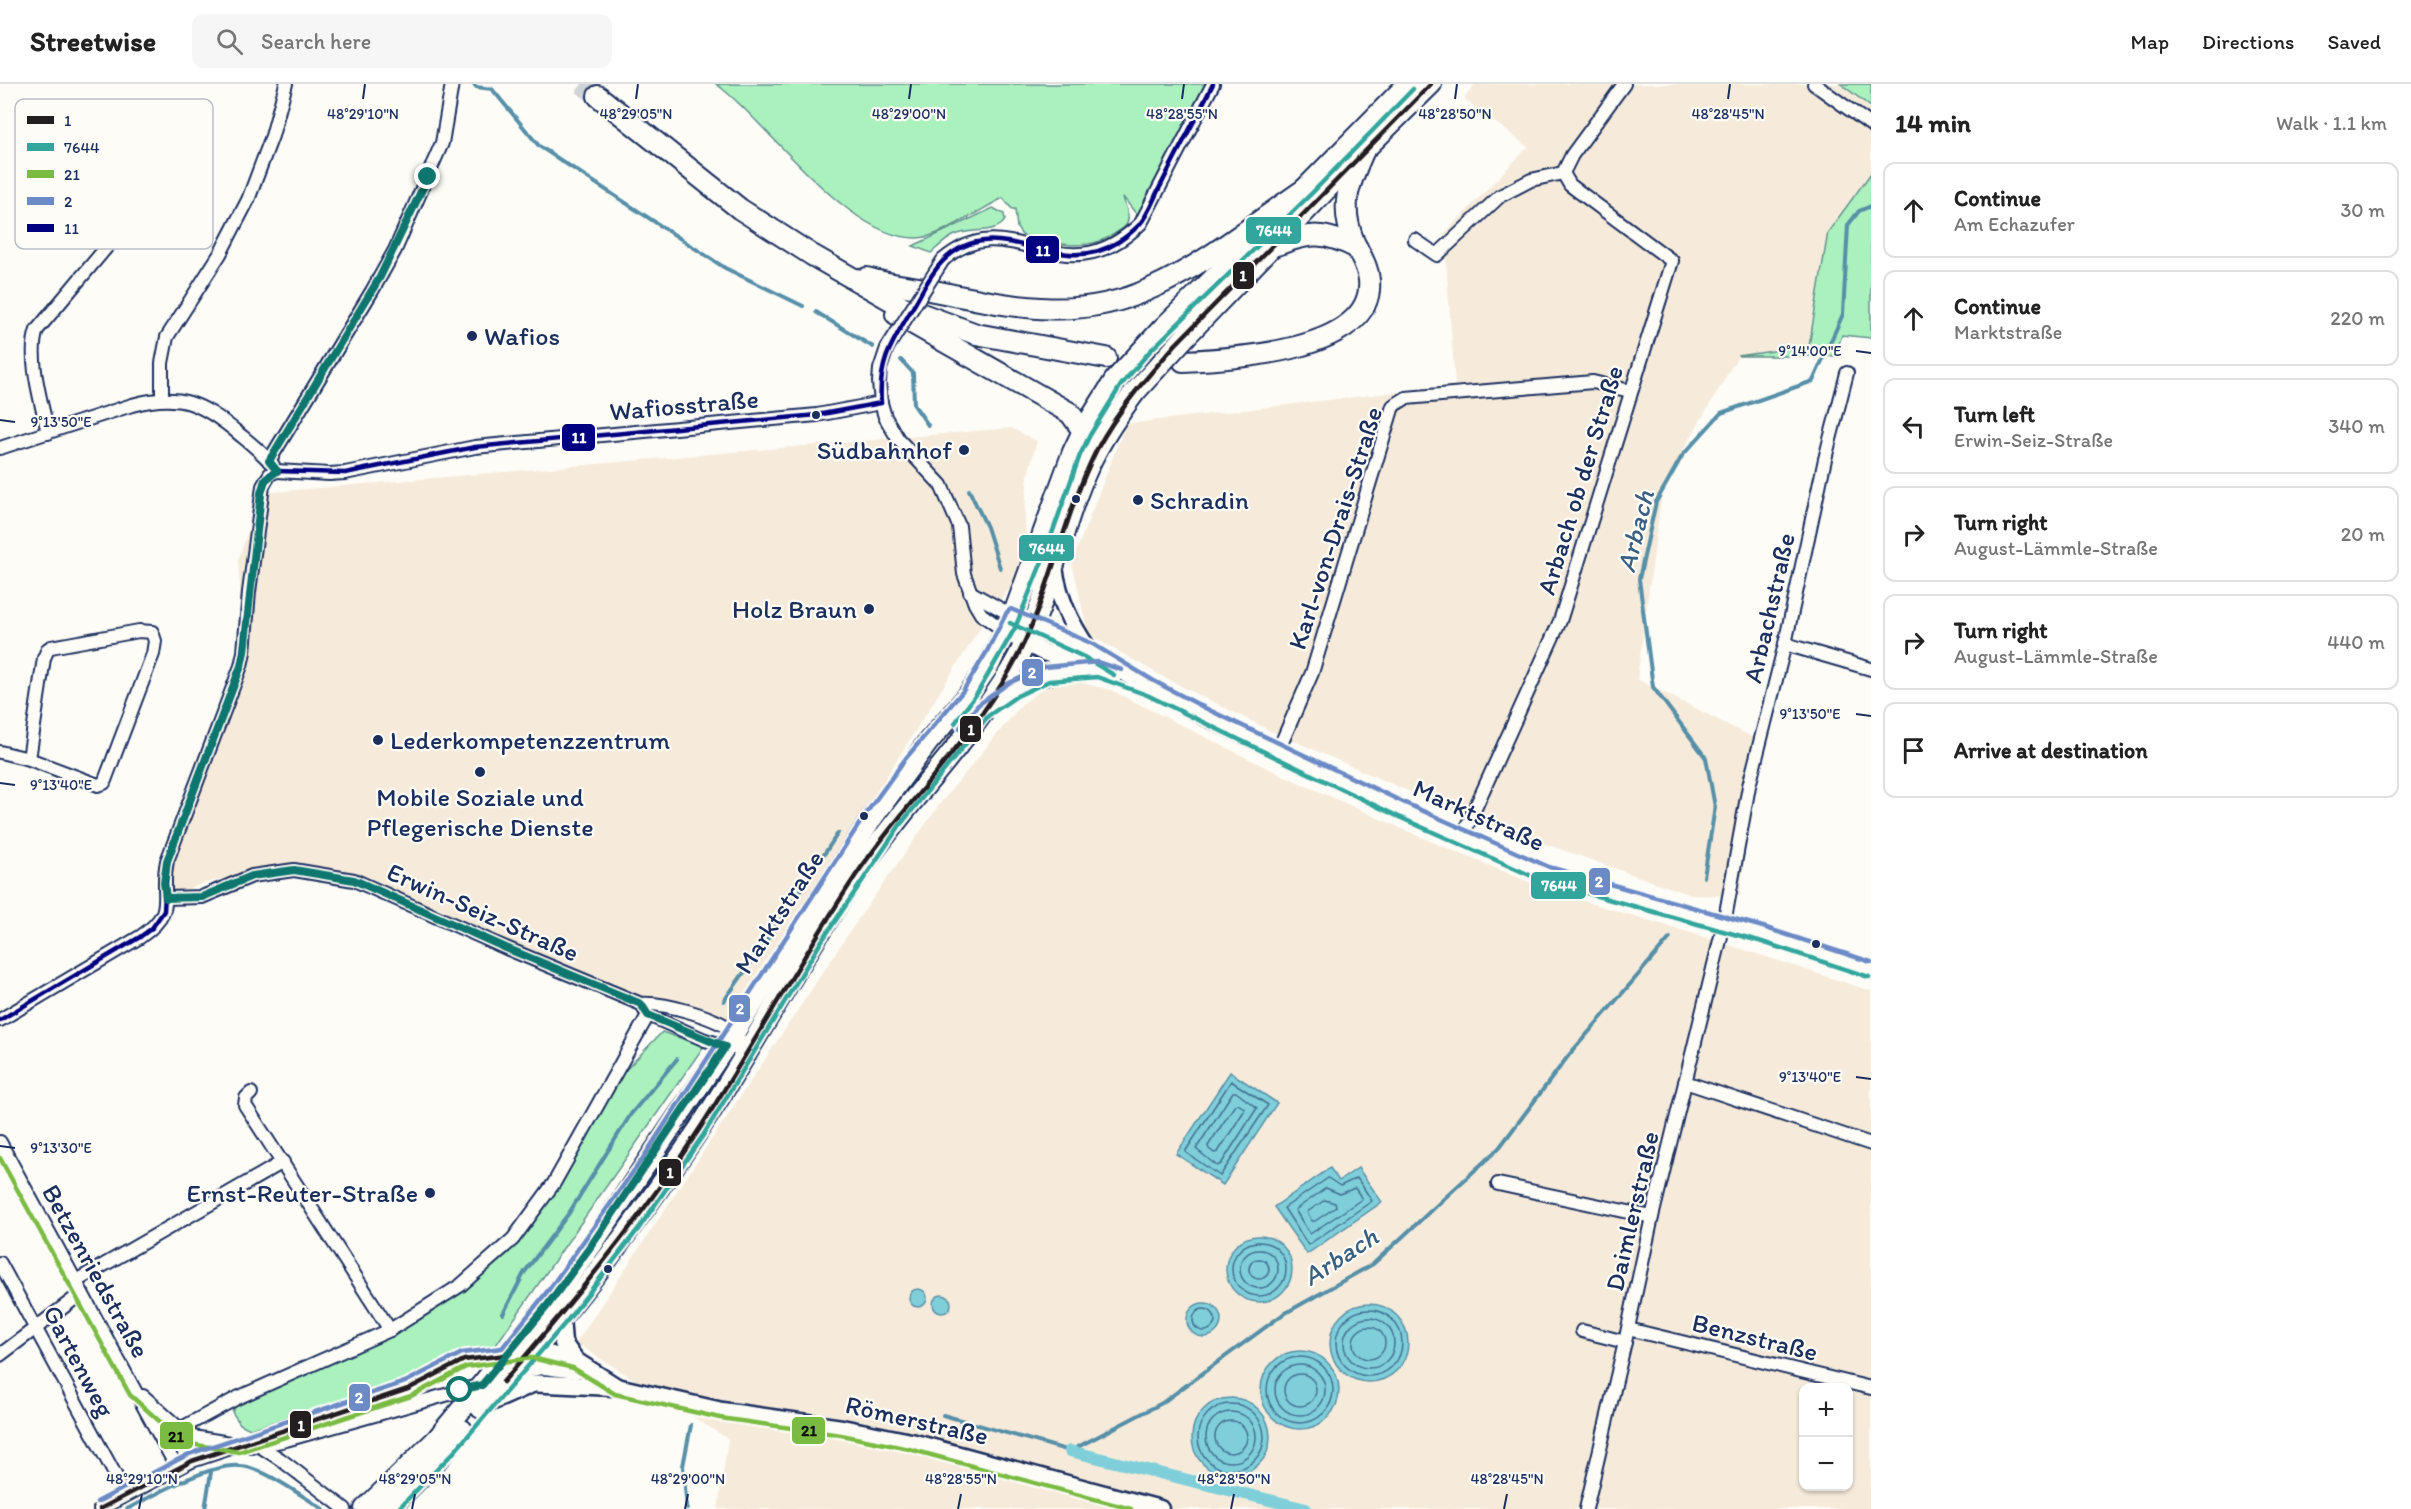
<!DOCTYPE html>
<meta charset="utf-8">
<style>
:root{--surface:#fff;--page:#f6f6f6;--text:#222;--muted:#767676;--line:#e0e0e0}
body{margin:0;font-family:Itim,sans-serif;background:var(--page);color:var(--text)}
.controls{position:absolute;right:18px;bottom:18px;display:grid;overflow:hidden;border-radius:12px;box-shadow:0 2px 4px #0004}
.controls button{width:54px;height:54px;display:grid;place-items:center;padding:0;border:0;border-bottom:2px solid var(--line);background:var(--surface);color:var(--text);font:30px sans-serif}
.stop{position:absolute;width:18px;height:18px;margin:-14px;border:4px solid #0f766e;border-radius:50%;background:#fff}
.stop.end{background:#0f766e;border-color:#fff;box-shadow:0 2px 6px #0008}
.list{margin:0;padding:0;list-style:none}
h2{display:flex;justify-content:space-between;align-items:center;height:78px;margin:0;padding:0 24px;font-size:26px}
h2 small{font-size:20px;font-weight:400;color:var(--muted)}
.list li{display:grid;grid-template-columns:39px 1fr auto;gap:18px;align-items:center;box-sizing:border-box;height:96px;margin:0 12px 12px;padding:0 12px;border:2px solid var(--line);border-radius:12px}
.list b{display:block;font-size:22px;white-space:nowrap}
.list p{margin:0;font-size:20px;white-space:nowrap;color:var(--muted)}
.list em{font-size:20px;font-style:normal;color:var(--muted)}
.icon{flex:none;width:33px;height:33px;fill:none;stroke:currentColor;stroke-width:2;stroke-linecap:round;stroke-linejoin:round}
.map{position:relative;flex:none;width:1871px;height:1425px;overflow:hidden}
header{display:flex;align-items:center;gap:36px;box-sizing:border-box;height:84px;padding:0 30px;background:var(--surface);border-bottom:2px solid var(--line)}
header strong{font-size:28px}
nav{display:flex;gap:33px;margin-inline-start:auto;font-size:21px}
.search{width:420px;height:54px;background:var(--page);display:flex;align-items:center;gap:15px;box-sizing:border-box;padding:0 21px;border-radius:12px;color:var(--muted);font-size:22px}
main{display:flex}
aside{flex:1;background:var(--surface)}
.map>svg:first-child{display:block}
</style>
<header>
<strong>Streetwise</strong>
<div class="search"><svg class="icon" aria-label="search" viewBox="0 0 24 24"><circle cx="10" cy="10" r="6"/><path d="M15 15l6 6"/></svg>Search here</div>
<nav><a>Map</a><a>Directions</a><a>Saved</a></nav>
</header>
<main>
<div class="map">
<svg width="1871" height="1425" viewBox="0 0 1871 1425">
<rect width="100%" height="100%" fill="#fdfcf7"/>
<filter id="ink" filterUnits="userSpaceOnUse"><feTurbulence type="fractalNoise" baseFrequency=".0167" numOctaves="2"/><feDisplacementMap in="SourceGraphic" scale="12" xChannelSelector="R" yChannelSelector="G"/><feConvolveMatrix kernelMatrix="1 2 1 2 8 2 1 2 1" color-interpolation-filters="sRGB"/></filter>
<g filter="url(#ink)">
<g fill="#f6ebda" fill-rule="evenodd">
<path d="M1475,0H1841L1871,23V89L1828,148L1809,262L1738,272L1663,401L1637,595L1758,656L1740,812L1691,811L1460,730L1271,647L1167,595L1088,550L1072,478L1126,340L1455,301L1444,150L1528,63L1464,15Z"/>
<path d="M1011,344L1037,357L1028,390L1025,427L1026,465L1014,500L994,522L866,725L721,946L354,793L252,788L201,800L166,814L165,790L244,568L238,476L261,409Z"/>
<path d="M1078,598L1111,606L1269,685L1416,751L1553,808L1695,850L1871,907V1425H718L728,1355L576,1259L859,834L939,721L1022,620L1041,606L1058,600ZM1804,1304H1848V1402H1804Z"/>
</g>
<g fill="#aaf1be" stroke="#62908e" stroke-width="1.5">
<path d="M716,0H1211L1141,136L1123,113C1124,119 1129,128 1128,135C1128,142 1122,145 1117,148C1088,169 1053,160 1022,151L1017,144L1015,125H1012L1003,114C985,123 943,150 925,153C854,166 769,38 716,0Z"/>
<path d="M1841,0H1871V23Z"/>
<path d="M1871,89V254L1842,251L1835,272H1738L1809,262L1828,148Z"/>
<path d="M993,124L1004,130L1005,136C998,150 971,144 955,151C946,155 939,162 931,169L913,162Z"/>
<path d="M662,948L704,962L489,1271L250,1345L240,1340L232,1328L238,1318L393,1250L516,1156L601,1012Z"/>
</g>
<g fill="#7fcfda" stroke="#578fa8" stroke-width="1.5">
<path d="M1230,988L1277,1019L1223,1101L1176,1070Z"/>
<path d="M1330,1084L1339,1097L1358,1084L1382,1118L1307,1170L1274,1123Z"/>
<circle cx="1259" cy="1185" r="33"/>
<circle cx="918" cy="1214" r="9"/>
<circle cx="942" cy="1220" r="9"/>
<circle cx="1204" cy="1236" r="17"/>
<circle cx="1369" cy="1259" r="39"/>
<circle cx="1300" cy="1306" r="39"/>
<circle cx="1231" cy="1353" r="39"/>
</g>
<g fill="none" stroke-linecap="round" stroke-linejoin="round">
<g stroke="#436f90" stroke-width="1.5">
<path d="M1231,997L1268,1021L1220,1092L1185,1068Z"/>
<path d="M1233,1008H1236L1257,1024L1221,1080L1217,1082L1196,1065Z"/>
<path d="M1238,1020L1244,1024V1027L1218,1068L1214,1069L1209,1065L1208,1062L1235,1021Z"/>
<path d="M1328,1094L1340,1102L1357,1094L1372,1117L1308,1161L1284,1124Z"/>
<path d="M1326,1104L1340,1110L1355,1104L1362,1115L1310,1150L1295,1126Z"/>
<path d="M1325,1116L1335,1119L1336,1123L1315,1137H1312L1307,1128Z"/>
<circle cx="1259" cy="1185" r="27"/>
<circle cx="1259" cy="1185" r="19"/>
<circle cx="1259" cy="1185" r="10"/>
<circle cx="1204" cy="1236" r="11"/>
<circle cx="1369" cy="1259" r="33"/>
<circle cx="1369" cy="1259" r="25"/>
<circle cx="1369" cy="1259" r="16"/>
<circle cx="1300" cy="1306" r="33"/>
<circle cx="1300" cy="1306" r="25"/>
<circle cx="1300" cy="1306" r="16"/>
<circle cx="1231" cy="1353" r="33"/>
<circle cx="1231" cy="1353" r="25"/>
<circle cx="1231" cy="1353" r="16"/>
</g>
<g stroke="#578fa8" stroke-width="4">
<path d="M474,0L476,3L492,5L539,62L725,184L803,222"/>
<path d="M816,228L873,263"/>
<path d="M901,276L913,289L914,321L928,341"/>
<path d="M969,406L987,443L1000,484"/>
<path d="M1704,793L1715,723L1706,674L1653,603L1639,495L1656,418L1682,372L1721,329L1813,297L1843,230L1848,141L1859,127L1871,122"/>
<path d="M724,917L785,830L838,749"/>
<path d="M503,1230L524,1189L569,1129L631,1030L677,975"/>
<path d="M943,1331L1070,1367L1162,1319L1282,1231L1373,1180L1499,1064L1569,971L1670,854"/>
<path d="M127,1425C154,1411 211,1379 240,1382C263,1383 303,1413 323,1425"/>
<path d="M205,1425L211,1388"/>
<path d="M687,1425L683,1382L691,1341"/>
</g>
<path stroke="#7fcfda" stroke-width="12" d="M1070,1367L1306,1425"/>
<path stroke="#d0d3d8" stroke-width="20" stroke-dasharray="20 10" stroke-linecap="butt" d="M582,0L598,12"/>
<defs>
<g id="minor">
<path d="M1814,0L1871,41"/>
<path d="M130,100L147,112"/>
<path d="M1415,156L1437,171L1500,112L1531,96L1563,89"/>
<path d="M943,176C1012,117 1062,217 1141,139L1213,0"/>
<path d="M887,264L880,285L879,298L881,319L885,333L898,355L941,401L959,442L964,490L975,520L981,530L1006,548"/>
<path d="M162,315V279L167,253L220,170L248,116L272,52L286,0"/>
<path d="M48,349C42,320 27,273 37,246L115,153L160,95L178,65"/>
<path d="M0,364L132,321C180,308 202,319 238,349C250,359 263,369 273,381"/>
<path d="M269,377L372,207L395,166L442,59L452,0"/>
<path d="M277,387L329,390L345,389L475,363L817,331L881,319"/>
<path d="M970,508L1013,532"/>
<path d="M1785,560L1871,585"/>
<path d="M1278,667L1312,589L1393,322L1406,314L1593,298L1630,307"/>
<path d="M0,668L29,675L98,701L104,699L153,570L155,557L152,548L139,547L51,563L48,565L44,574L29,675"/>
<path d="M1462,753L1560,537L1672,177L1570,101L1563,89L1572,71L1624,0"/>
<path d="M166,814L202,813L252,792L294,786L354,796L506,864L641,920C663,918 717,933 734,948C740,953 743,962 747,968"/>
<path d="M644,925L648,931L705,956L747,968"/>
<path d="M0,936L140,853C179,826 159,815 167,777L241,582L244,568L249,508L263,402L270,390L277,387"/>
<path d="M1685,998L1871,1060"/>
<path d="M251,1009L246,1014L245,1021L390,1246"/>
<path d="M0,1058L177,1384"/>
<path d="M1498,1100L1652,1133"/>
<path d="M0,1179L118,1396"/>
<path d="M76,1197L283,1078"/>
<path d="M1628,1245L1871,1304"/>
<path d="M1582,1247L1625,1258"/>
<path d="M0,1271L82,1209"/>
<path d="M143,1312L180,1345L193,1353L236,1360"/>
<path d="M180,1345L237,1314L390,1246L461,1201L513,1155L554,1099L648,931"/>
<path d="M258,1361L280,1375L345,1425"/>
<path d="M252,1363L286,1356L481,1301"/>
<path d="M100,1425L192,1377L408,1305L464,1276L508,1271"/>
<path d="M1586,1425L1625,1258L1652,1133L1724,840L1749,702L1785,560L1825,375L1847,289"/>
</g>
<g id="secondary">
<path d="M1054,484C1059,515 1070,539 1088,565"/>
<path d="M1022,536L1088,566L1150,604L1202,631L1402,726L1546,790L1761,850L1871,886"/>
<path d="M1006,548L1043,568L1115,591"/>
<path d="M991,621C1025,597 1047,588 1088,586"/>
<path d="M561,1232L563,1259L576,1277"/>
<path d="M532,1266L576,1277L617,1303L722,1327L842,1344L911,1358L1160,1425"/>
<path d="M510,1286L544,1282L576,1286"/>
<path d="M503,1298L613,1303"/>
<path d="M482,1322L530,1301"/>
</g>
<g id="primary">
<path d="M598,12L740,125L812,171L903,223L976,250L1106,274"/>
<path d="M1299,111L1408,0"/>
<path d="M1277,161C1310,148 1325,148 1357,164"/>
<path d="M867,194C889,201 911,202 934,207C1010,222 1077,239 1152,204C1208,179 1257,137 1308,103"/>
<path d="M896,230L1070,329L1083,347"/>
<path d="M1162,245L1267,142"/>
<path d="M1186,252L1364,66L1431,0"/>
<path d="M1183,277C1231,275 1376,268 1369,196C1368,182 1360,171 1354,158C1339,121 1349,100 1364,66"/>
<path d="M481,1324C507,1292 536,1264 562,1232C611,1173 656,1109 699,1045C755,960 802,870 860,786C907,717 968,658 1011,586C1049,522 1058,448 1089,381C1101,355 1117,332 1134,309"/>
<path d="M365,1425L437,1355L547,1222L593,1159L725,963L872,734L928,658L967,613L989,581L1013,532L1073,368L1083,347L1115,296"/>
<path d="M388,1425L435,1378L462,1346"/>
</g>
</defs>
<use href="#minor" stroke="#1b2f5e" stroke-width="16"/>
<use href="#secondary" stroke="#1b2f5e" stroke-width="21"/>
<use href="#primary" stroke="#1b2f5e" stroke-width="24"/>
<use href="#minor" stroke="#fdfcf7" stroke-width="12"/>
<use href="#secondary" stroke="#fdfcf7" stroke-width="16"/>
<use href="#primary" stroke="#fdfcf7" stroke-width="20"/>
<defs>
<path id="minor-bridge" d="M887,264L943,176"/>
<g id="primary-bridge">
<path d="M1115,296L1162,245"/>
<path d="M1134,309L1186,252"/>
</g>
</defs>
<use href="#minor-bridge" stroke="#1b2f5e" stroke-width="16" stroke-linecap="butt"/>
<use href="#primary-bridge" stroke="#1b2f5e" stroke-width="24" stroke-linecap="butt"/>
<use href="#minor-bridge" stroke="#fdfcf7" stroke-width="12"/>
<use href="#primary-bridge" stroke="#fdfcf7" stroke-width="20"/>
<defs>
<g id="bus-1">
<path d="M503,1298C574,1216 643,1132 702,1041C755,959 802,872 856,791C904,720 968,660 1010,586C1050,516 1061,436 1097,365C1118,326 1147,293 1176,260L1431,0"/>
<path d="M100,1425L192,1377L408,1305L464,1276L506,1271"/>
</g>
<g id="bus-2">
<path d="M1010,539L1084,573L1114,591"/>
<path d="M955,639L978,608L1015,544L1043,475L1080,371L1090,351L1121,301L1150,267L1313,108L1413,5"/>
<path d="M398,1425L454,1368L567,1237L639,1144L704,1050L821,858L900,741L988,632L1017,612L1049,597L1097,593L1147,611L1399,733L1543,797L1759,857L1869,893"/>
</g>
<path id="bus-3" d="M0,1074L130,1311L175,1351L191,1360L239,1368L411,1312L466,1283L532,1274L573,1284L615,1310L720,1334L841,1351L909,1365L1131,1425"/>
<g id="bus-4">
<path d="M960,644L978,621L1009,599L1045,583L1098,578L1122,586"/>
<path d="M97,1418L189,1370L405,1298L462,1269L502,1264L550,1204L643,1074L867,728L906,674L963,607L986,569L1007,528L1011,525L1091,559L1154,597L1205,624L1405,719L1549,783L1763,843L1871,878"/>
</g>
<g id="bus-5">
<path d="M881,319C878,276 893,258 913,223C922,208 930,190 943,177C997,123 1056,198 1118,158C1126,153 1133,147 1139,141C1149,130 1154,113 1161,101C1178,67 1196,34 1213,0"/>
<path d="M277,387L345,389L475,363L817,331L881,319"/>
<path d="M0,936L140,853L152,844L164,827L167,777L241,582L263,402L270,390L277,387"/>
</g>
</defs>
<use href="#bus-1" stroke="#fdfcf7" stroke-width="9"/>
<use href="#bus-2" stroke="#fdfcf7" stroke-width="9"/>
<use href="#bus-3" stroke="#fdfcf7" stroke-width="9"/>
<use href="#bus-4" stroke="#fdfcf7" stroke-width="9"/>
<use href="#bus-5" stroke="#fdfcf7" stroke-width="9"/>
<use href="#bus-1" stroke="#231f20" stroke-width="4.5"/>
<use href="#bus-2" stroke="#32a69d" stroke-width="4.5"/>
<use href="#bus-3" stroke="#7abb42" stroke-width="4.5"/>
<use href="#bus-4" stroke="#6c8bc6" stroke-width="4.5"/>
<use href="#bus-5" stroke="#000080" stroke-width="4.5"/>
</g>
</g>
<g fill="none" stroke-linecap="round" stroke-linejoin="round" filter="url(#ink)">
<path stroke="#0f766e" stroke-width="8" d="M428,93L380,193L269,377L277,387L265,396L261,409L244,568L241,582L167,777L164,799L166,814L202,813L252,792L294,786L354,796L506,864L641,920L648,931L725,963L593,1159L547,1222L482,1301L460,1306"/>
</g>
<path fill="none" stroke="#1b2f5e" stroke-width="2" d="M363,15L365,0M636,15L638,0M909,15L911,0M1182,15L1184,0M1455,15L1457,0M1728,15L1730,0M1856,267L1871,269M0,336L15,338M1856,630L1871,632M0,699L15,701M1856,993L1871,995M0,1062L15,1064M139,1425L142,1410M412,1425L415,1410M685,1425L688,1410M958,1425L961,1410M1231,1425L1234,1410M1504,1425L1507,1410"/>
<g fill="#1b2f5e" stroke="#fdfcf7" stroke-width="2">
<circle cx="472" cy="252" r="6"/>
<circle cx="816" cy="331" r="5"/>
<circle cx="964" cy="366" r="6"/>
<circle cx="1076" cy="415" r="5"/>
<circle cx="1138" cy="416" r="6"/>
<circle cx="869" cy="525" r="6"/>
<circle cx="378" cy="656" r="6"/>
<circle cx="480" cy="688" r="6"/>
<circle cx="864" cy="732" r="5"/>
<circle cx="1816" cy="860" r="5"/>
<circle cx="430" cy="1109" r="6"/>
<circle cx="608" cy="1185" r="5"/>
</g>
<g text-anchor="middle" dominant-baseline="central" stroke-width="4.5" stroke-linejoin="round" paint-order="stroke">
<g font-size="26" fill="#1b2f5e" stroke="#fdfcf7" text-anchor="start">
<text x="484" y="252">Wafios</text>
<text x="952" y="366" text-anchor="end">Südbahnhof</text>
<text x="1150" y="416">Schradin</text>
<text x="857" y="525" text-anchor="end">Holz Braun</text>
<text x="390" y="656">Lederkompetenzzentrum</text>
<text x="480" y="713" text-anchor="middle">Mobile Soziale und<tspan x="480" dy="30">Pflegerische Dienste</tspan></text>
<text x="418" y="1109" text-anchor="end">Ernst-Reuter-Straße</text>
</g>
<g font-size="26" fill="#1b2f5e" stroke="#fdfcf7">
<text transform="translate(684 321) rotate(-5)">Wafiosstraße</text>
<text transform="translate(1580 396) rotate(-73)">Arbach ob der Straße</text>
<text transform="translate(1335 444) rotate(-72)">Karl-von-Drais-Straße</text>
<text transform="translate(1769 524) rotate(-77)">Arbachstraße</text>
<text transform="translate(1479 731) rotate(24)">Marktstraße</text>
<text transform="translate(483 828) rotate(24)">Erwin-Seiz-Straße</text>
<text transform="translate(779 828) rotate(-57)">Marktstraße</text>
<text transform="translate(1632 1127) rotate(-77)">Daimlerstraße</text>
<text transform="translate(96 1187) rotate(61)">Betzenriedstraße</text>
<text transform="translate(1755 1253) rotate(14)">Benzstraße</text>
<text transform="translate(79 1277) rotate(62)">Gartenweg</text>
<text transform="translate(917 1336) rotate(13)">Römerstraße</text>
</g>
<g font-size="27" font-style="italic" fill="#395f83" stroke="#fdfcf7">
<text transform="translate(1635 447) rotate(-76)">Arbach</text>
<text transform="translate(1340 1172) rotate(-33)">Arbach</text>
</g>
</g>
<rect x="15" y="15" width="198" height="150" rx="9" fill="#fdfcf7" stroke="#b9bec9" stroke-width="1.5"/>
<rect x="27" y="32" width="27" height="8" fill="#231f20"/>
<rect x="27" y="59" width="27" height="8" fill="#32a69d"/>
<rect x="27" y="86" width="27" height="8" fill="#7abb42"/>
<rect x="27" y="113" width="27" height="8" fill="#6c8bc6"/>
<rect x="27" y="140" width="27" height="8" fill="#000080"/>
<g font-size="16" fill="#1b2f5e">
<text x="64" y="42">1</text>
<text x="64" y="69">7644</text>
<text x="64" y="96">21</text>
<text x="64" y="123">2</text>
<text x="64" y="150">11</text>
</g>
<g font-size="15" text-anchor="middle" fill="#1b2f5e" stroke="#fdfcf7" stroke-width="4.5" stroke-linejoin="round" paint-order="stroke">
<text x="1728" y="35">48°28'45"N</text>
<text x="363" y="35">48°29'10"N</text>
<text x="636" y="35">48°29'05"N</text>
<text x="909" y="35">48°29'00"N</text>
<text x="1182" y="35">48°28'55"N</text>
<text x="1455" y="35">48°28'50"N</text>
<text x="1810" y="272">9°14'00"E</text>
<text x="61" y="343">9°13'50"E</text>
<text x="1810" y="635">9°13'50"E</text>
<text x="61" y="706">9°13'40"E</text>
<text x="1810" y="998">9°13'40"E</text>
<text x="61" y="1069">9°13'30"E</text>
<text x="142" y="1400">48°29'10"N</text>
<text x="415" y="1400">48°29'05"N</text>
<text x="688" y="1400">48°29'00"N</text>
<text x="961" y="1400">48°28'55"N</text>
<text x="1234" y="1400">48°28'50"N</text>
<text x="1507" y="1400">48°28'45"N</text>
</g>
<g stroke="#fdfcf7" stroke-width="2">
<rect x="1245" y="132" width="57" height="29" rx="6" fill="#32a69d"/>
<rect x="1025" y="151" width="35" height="29" rx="6" fill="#000080"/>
<rect x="1232" y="177" width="23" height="29" rx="6" fill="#231f20"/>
<rect x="561" y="339" width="35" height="29" rx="6" fill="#000080"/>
<rect x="1018" y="450" width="57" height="28" rx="6" fill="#32a69d"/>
<rect x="1021" y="574" width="23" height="29" rx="6" fill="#6c8bc6"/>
<rect x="959" y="631" width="23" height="28" rx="6" fill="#231f20"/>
<rect x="1588" y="783" width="23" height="29" rx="6" fill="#6c8bc6"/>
<rect x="1530" y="787" width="57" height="29" rx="6" fill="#32a69d"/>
<rect x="728" y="910" width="23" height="29" rx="6" fill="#6c8bc6"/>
<rect x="658" y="1074" width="24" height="29" rx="6" fill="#231f20"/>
<rect x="348" y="1299" width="23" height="29" rx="6" fill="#6c8bc6"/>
<rect x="289" y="1326" width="23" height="29" rx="6" fill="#231f20"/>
<rect x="791" y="1332" width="35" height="29" rx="6" fill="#7abb42"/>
<rect x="159" y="1337" width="35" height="29" rx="6" fill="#7abb42"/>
</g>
<g font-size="16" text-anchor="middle" font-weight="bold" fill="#fff">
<text x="1274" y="152">7644</text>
<text x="1043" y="172">11</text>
<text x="1243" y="197">1</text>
<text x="579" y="359">11</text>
<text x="1047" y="470">7644</text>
<text x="1032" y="594">2</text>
<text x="971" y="651">1</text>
<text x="1599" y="803">2</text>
<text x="1559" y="807">7644</text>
<text x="740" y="930">2</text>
<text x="670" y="1094">1</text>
<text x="359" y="1319">2</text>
<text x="301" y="1347">1</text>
</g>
<g font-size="16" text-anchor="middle" font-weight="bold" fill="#111">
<text x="809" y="1352">21</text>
<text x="176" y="1358">21</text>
</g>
</svg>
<div class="controls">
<button>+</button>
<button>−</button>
</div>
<div class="stop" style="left:460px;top:1306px"></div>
<div class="stop end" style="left:428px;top:93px"></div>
</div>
<aside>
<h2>14 min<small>Walk · 1.1 km</small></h2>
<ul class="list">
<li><svg class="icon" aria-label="ahead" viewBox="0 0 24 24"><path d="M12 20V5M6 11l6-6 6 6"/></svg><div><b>Continue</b><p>Am Echazufer</p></div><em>30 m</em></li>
<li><svg class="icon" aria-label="ahead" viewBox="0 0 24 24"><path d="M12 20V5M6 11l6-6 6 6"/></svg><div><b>Continue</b><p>Marktstraße</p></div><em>220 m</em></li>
<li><svg class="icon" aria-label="left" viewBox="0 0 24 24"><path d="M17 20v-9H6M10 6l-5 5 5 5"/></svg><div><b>Turn left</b><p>Erwin-Seiz-Straße</p></div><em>340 m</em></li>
<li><svg class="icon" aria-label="right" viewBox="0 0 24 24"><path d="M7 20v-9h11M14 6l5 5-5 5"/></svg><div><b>Turn right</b><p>August-Lämmle-Straße</p></div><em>20 m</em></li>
<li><svg class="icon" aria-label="right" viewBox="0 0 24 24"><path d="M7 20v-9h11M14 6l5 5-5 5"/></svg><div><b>Turn right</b><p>August-Lämmle-Straße</p></div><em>440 m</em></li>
<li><svg class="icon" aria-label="arrive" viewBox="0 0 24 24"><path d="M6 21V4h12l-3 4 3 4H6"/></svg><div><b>Arrive at destination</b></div></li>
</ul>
</aside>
</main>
